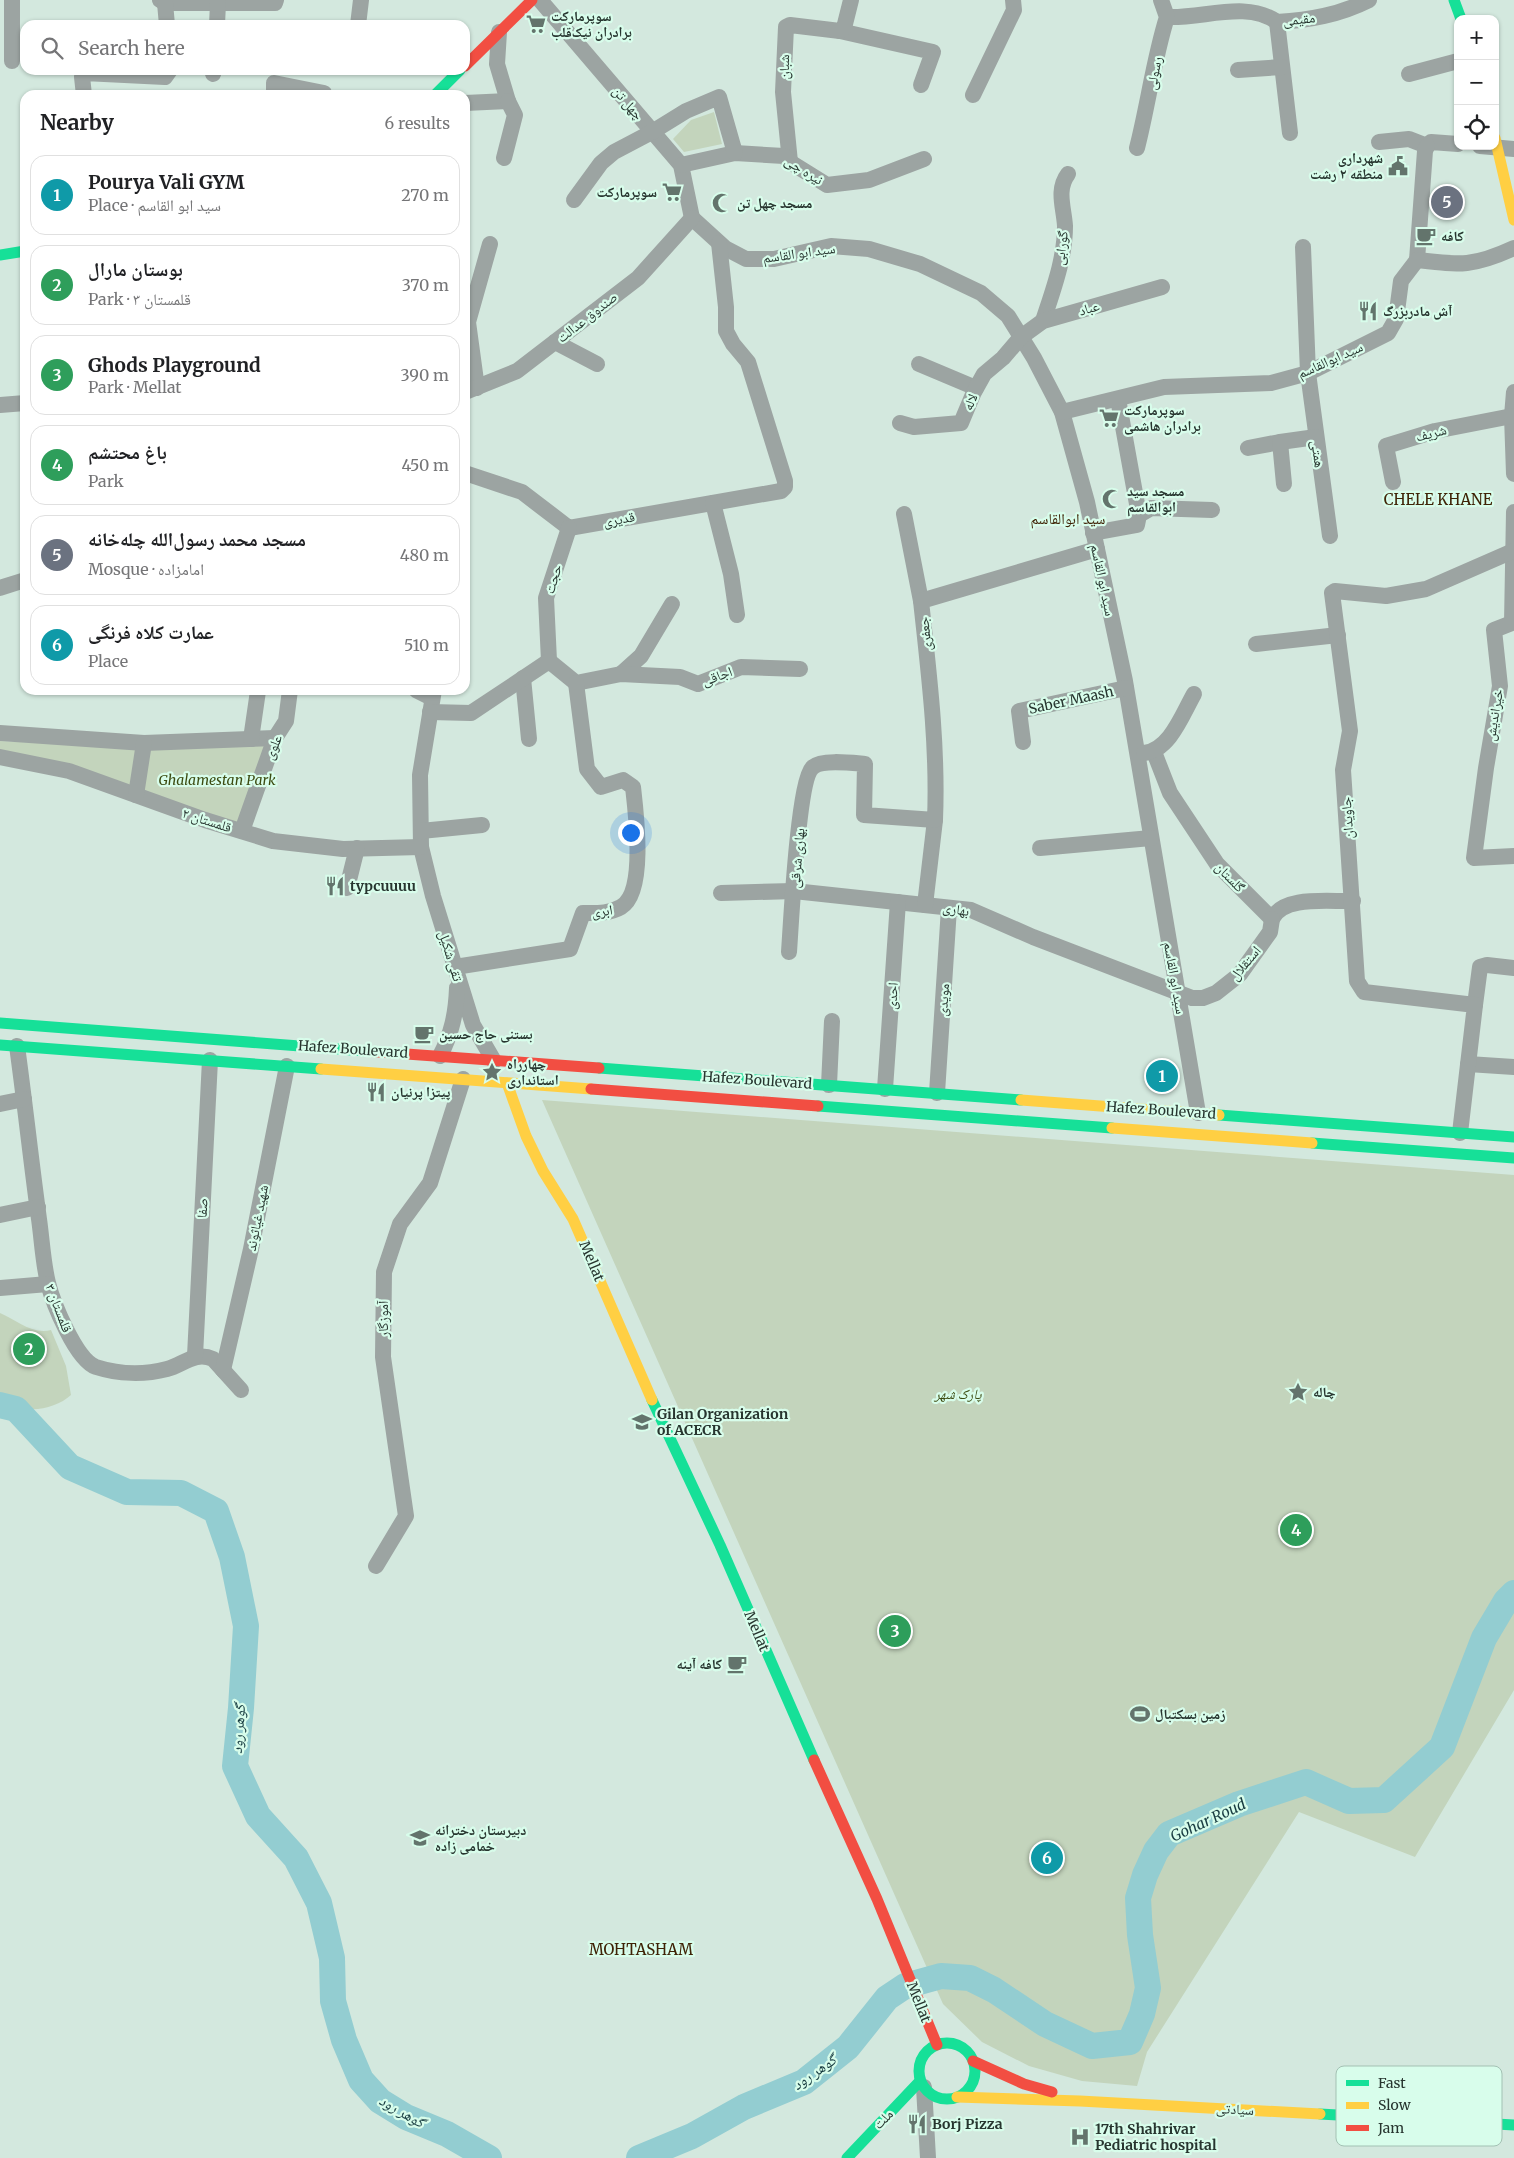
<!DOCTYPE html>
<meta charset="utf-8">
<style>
:root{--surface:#fff;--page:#f2f2f2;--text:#202124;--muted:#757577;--line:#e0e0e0;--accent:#b45309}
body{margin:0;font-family:Merriweather,"Noto Naskh Arabic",serif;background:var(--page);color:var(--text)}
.controls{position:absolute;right:15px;top:15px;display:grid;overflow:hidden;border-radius:10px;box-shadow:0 1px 4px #0004}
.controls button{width:45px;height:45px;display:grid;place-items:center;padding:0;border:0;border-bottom:1px solid var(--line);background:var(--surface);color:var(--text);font:25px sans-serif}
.you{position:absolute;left:630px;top:832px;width:18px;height:18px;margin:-12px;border:4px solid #fff;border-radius:50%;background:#1a73e8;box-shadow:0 0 0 8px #1a73e833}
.badge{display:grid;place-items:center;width:32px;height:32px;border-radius:50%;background:var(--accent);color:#fff;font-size:16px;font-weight:700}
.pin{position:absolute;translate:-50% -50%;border:2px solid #fff;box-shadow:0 1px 5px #0006}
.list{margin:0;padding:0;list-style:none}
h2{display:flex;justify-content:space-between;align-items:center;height:65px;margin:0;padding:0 20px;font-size:21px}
h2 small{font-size:16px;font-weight:400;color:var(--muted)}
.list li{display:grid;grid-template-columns:32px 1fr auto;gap:15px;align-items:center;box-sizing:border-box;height:80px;margin:0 10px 10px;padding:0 10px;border:1px solid var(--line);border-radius:15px}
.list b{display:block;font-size:19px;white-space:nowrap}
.list p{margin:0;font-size:16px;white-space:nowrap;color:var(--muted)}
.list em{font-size:16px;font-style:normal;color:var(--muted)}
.icon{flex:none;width:28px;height:28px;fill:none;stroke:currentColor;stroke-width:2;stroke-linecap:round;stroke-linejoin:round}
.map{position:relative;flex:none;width:1514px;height:2158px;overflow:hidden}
.search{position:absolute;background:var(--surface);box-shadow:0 1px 4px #0004;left:20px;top:20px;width:450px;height:55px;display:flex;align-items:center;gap:12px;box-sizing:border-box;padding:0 18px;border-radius:15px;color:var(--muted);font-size:19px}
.panel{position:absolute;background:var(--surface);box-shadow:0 1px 4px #0004;left:20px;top:90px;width:450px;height:605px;border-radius:15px}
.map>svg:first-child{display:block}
</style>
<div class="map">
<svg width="1514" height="2158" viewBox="0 0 1514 2158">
<rect width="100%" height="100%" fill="#d3e8de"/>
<g fill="#c3d4bc">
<path d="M714,112L722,144L684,152L673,139L691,120Z"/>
<path d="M0,741L132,747L271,743L238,825L0,751Z"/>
<path d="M542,1100L1514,1175V1690L1415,1857L1299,1812L1147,2052L1137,2086L1082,2081L1029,2066L982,2042L943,2004Z"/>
<path d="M0,1313C16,1320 33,1335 51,1330L66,1366L71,1395C59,1406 38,1412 22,1408C15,1406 7,1400 0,1397Z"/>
</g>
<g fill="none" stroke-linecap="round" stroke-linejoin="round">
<g stroke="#93cdd1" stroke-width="26">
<path d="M0,1405L16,1409L70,1467L127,1492L181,1493L216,1511L232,1557L246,1626L241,1708L235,1766L258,1816L296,1858L319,1903L332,1958L333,2001L344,2040L361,2080L380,2101L406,2117L447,2134L489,2158"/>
<path d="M639,2158L692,2136L744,2107L804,2082L848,2047L887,1998L905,1986L941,1976L970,1978L994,1990L1045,2024L1092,2046L1130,2042L1142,2014L1148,1988L1140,1935L1138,1898L1145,1875L1156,1851L1169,1834L1239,1804L1306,1782L1349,1801L1384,1800L1442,1747L1484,1638L1506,1601L1514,1593"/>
</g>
<g stroke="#9ca4a2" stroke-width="16">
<path d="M12,0V61"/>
<path d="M160,0L165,3H275L276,0"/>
<path d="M540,0L681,165L692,218"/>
<path d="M165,3L167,25"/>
<path d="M1167,17C1203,19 1246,0 1277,22C1310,20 1339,15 1369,0"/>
<path d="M1277,22L1290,133"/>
<path d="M217,25L218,3"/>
<path d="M358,25L361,0"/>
<path d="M840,31L933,52L921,85"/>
<path d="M1238,70L1282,67"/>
<path d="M213,74L214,70"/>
<path d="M1409,74L1458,61"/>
<path d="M84,95L82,77L84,73L165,77L170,70"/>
<path d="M274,95V83L324,93"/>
<path d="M973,95L1014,10L1013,0"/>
<path d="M465,103L508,101L497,64L499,32"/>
<path d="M1379,142L1409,139L1427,146"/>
<path d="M1427,146L1431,142L1458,144"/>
<path d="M1480,146L1514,149"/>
<path d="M1137,148C1148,105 1154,58 1167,17L1161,0"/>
<path d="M504,158L515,115L508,101"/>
<path d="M790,162L783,92L786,27L790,25L840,31L844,28L851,0"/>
<path d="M681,165L735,153L784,156L790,162L827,185L869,180L924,159"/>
<path d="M574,200L601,163L614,152L652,132L686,111L719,97L735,153"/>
<path d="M692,218L725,248L746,259H774L831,246L869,249L920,264L981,293L1008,316L1034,358L1062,412L1087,502L1125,681L1198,1113"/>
<path d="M1303,247L1308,373L1330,536"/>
<path d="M1417,260L1425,151L1427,146"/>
<path d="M1417,260C1460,265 1473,267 1514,248"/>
<path d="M1043,321C1053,290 1065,259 1065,226C1064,208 1056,190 1068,174"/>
<path d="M555,342L597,364"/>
<path d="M919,364L976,388"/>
<path d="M477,388L468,322L490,244"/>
<path d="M465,392L517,371L638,278L692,218"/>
<path d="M1514,392L1512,416L1514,474"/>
<path d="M1118,399L1139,515"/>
<path d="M0,405L25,403"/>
<path d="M1062,412L1164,387L1271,383L1308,373L1388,333L1396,319L1401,281L1417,260"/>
<path d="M900,423L914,427L961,423L974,392L984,374L1003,358L1021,337L1043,321L1162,287"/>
<path d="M1248,448L1280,442"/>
<path d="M465,473L522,492L569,528L781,491L785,487V481L748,362L733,344L726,331V307L719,243"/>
<path d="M1393,482L1386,446L1435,431L1512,416"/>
<path d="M1284,484L1280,442L1316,437"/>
<path d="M713,503L731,574L737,615"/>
<path d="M1514,512L1512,623L1494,630L1500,686L1486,768L1474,858L1514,856"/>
<path d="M904,514L921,601"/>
<path d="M1093,533L1137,525L1139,515L1151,508L1212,510"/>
<path d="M0,588L25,580"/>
<path d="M1256,644L1338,635"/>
<path d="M549,661L546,598L569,528"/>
<path d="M621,674L641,656L672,604"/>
<path d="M523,678L529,739"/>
<path d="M416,690L432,698"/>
<path d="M434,690L420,775L421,847L433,896L473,1025L494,1061"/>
<path d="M430,712L471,713L549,661L576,683L621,674L680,677L698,684L741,667L800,669"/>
<path d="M0,733L144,743L275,738"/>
<path d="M251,739L258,691"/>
<path d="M1023,742L1019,711L1126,688"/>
<path d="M1154,752L1170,793L1217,864L1272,919C1283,895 1329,902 1353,901"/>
<path d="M1144,753C1170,750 1182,715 1194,694"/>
<path d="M0,757L69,771L205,820L273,841L343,849L421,847"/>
<path d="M136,795L144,743"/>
<path d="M242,831L275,738L286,721L290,690"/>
<path d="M421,831L482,825"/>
<path d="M1040,848L1151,838"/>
<path d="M347,888L357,848"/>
<path d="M721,893L794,891L971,910L1033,937L1192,998H1203L1216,993L1240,974L1270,932L1272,919"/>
<path d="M925,905L935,820"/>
<path d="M789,952C791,925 798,779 813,767C822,759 853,763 865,764L864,815L935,820C938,747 929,674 921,601L1097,549"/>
<path d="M455,967L570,949L583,913C595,913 609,914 621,907C646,893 636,813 633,787L623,780L601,787L587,769L576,683"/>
<path d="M1475,1005L1480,967L1487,965L1514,968"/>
<path d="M17,1046C25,1104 31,1161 39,1219C42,1240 43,1263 48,1283C53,1303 76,1360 96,1367C118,1374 144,1375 167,1369C183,1365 195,1351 213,1359L241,1390"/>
<path d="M440,1056C452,1033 456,1013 457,988"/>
<path d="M1468,1064L1514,1067"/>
<path d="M829,1085L832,1021"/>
<path d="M885,1089L898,902"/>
<path d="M937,1093L949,908"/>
<path d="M0,1104L24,1099"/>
<path d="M1460,1133L1475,1005L1364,992L1357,981L1343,770L1350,731L1332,593L1335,591L1386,596L1426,589L1513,551"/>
<path d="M0,1215L38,1207"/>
<path d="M0,1288L48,1284"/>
<path d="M195,1356L210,1060"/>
<path d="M223,1370L251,1249L287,1066"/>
<path d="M376,1566L406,1516L383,1357L384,1272L400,1224L430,1183L463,1079"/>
<path d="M924,2087L928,2158"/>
</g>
<g stroke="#16e098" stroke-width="11">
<path d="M1454,0L1461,19"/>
<path d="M435,95L460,70"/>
<path d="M0,255L25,251"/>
<path d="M0,1023L365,1051"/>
<path d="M0,1045L321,1069"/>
<path d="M599,1068L1021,1100"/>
<path d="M818,1106L1112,1128"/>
<path d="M1219,1115L1514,1137"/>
<path d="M1312,1143L1514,1158"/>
<path d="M652,1400L720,1545L814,1760"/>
<circle cx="947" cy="2071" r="28"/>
<path d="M1320,2114L1514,2125"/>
<path d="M847,2158L920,2081"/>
</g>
<g stroke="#ffcf43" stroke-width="11">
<path d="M1495,138L1514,220"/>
<path d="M321,1069L591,1089"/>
<path d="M507,1083L526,1136L543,1171L573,1219L652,1400"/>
<path d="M1021,1100L1219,1115"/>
<path d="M1112,1128L1312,1143"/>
<path d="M957,2097L1080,2101L1320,2114"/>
</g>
<g stroke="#f24e42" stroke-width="11">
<path d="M465,66L532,0"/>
<path d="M365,1051L599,1068"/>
<path d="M591,1089L818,1106"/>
<path d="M814,1760L877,1899L937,2045"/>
<path d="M973,2061L1024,2084L1052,2092"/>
</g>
</g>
<defs>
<symbol id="supermarket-bare" viewBox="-9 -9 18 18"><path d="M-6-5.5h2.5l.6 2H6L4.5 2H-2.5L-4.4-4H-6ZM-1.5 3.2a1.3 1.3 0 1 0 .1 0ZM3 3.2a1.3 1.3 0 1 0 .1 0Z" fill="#63746c" stroke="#d8fdeb" stroke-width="2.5" paint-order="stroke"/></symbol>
<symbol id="civic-bare" viewBox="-9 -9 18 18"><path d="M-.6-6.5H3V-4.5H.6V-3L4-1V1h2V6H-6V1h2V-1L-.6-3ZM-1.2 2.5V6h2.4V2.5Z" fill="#63746c" stroke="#d8fdeb" stroke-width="2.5" paint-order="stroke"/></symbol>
<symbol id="mosque-bare" viewBox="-9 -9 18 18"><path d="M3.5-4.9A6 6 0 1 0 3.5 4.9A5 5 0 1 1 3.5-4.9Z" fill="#63746c" stroke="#d8fdeb" stroke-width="2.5" paint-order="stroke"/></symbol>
<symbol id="cafe-bare" viewBox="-9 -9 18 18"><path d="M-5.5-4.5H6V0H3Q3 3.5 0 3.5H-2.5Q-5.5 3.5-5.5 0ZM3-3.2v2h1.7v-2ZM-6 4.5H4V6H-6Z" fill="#63746c" stroke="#d8fdeb" stroke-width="2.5" paint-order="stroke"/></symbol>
<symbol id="restaurant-bare" viewBox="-9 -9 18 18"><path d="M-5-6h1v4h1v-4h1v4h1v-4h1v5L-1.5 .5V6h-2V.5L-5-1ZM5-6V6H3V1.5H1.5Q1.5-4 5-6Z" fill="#63746c" stroke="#d8fdeb" stroke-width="2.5" paint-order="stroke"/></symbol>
<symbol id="sight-bare" viewBox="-9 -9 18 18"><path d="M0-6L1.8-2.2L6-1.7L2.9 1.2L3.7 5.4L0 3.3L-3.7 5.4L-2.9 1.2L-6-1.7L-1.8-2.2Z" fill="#63746c" stroke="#d8fdeb" stroke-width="2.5" paint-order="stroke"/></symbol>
<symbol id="university-bare" viewBox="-9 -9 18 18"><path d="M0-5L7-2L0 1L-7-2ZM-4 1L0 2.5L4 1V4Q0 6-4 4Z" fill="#63746c" stroke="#d8fdeb" stroke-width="2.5" paint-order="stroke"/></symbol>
<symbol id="stadium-bare" viewBox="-9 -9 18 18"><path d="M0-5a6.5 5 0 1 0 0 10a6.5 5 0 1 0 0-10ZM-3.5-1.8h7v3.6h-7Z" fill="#63746c" stroke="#d8fdeb" stroke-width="2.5" paint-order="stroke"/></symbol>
<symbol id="school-bare" viewBox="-9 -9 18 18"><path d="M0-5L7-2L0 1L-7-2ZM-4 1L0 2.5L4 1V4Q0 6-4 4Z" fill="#63746c" stroke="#d8fdeb" stroke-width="2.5" paint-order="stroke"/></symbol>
<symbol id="hospital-bare" viewBox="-9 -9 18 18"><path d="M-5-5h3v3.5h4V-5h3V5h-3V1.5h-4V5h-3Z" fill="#63746c" stroke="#d8fdeb" stroke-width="2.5" paint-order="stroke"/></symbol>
</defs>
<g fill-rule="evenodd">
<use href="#supermarket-bare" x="522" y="10" width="28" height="28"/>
<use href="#civic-bare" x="1384" y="152" width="28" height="28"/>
<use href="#supermarket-bare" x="658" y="178" width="28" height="28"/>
<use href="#mosque-bare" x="708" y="189" width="28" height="28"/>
<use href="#cafe-bare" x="1412" y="222" width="28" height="28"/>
<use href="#restaurant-bare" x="1354" y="297" width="28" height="28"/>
<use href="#supermarket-bare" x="1095" y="404" width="28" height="28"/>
<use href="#mosque-bare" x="1098" y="485" width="28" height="28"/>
<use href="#restaurant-bare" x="321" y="872" width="28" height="28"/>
<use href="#cafe-bare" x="410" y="1020" width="28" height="28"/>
<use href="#sight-bare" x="478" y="1058" width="28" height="28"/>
<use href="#restaurant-bare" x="362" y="1078" width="28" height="28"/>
<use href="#sight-bare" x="1284" y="1378" width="28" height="28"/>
<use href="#university-bare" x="628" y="1408" width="28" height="28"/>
<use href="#cafe-bare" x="723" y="1650" width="28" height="28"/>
<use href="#stadium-bare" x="1126" y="1700" width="28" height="28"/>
<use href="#school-bare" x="406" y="1824" width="28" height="28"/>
<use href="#restaurant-bare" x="903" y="2110" width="28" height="28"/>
<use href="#hospital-bare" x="1066" y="2123" width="28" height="28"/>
</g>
<g text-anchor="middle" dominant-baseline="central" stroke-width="4.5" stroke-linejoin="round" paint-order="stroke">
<g font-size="14" font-weight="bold" fill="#27352f" stroke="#d8fdeb" text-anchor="start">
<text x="551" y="16">سوپرمارکت<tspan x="551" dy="16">برادران نیک‌قلب</tspan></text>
<text x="1383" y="158" text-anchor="end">شهرداری<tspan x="1383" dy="16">منطقه ۲ رشت</tspan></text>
<text x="657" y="192" text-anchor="end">سوپرمارکت</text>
<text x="737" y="203">مسجد چهل تن</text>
<text x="1441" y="236">کافه</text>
<text x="1383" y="311">آش مادربزرگ</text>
<text x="1124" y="410">سوپرمارکت<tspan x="1124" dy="16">برادران هاشمی</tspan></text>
<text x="1127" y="491">مسجد سید<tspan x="1127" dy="16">ابوالقاسم</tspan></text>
<text x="350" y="886">typcuuuu</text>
<text x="439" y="1034">بستنی حاج حسین</text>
<text x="507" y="1064">چهارراه<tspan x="507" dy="16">استانداری</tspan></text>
<text x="391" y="1092">پیتزا پرنیان</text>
<text x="1313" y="1392">چاله</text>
<text x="657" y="1414">Gilan Organization<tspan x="657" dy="16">of ACECR</tspan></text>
<text x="722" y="1664" text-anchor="end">کافه آینه</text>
<text x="1155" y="1714">زمین بسکتبال</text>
<text x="435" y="1830">دبیرستان دخترانه<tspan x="435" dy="16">خمامی زاده</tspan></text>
<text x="932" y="2124">Borj Pizza</text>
<text x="1095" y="2129">17th Shahrivar<tspan x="1095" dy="16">Pediatric hospital</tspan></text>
</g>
<g font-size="14" fill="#27352f" stroke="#d8fdeb">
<text transform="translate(1299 19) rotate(-6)">مقیمی</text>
<text transform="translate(784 67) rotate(-89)">شبان</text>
<text transform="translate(1154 73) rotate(-79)">رسولی</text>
<text transform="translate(628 103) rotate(50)">چهل تن</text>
<text transform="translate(804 170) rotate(32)">نیره چی</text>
<text transform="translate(1061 248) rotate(-83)">گورابی</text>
<text transform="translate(799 253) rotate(-8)">سید ابو القاسم</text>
<text transform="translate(1089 308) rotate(-16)">عباد</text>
<text transform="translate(587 317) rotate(-38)">صندوق عدالت</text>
<text transform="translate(1330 360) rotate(-24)">سید ابوالقاسم</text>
<text transform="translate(970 402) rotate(-67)">لاله</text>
<text transform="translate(1431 433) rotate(-15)">شریف</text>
<text transform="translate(1318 454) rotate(82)">همتی</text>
<text transform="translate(619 519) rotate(-10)">قدیری</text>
<text transform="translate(553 579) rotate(-73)">حجت</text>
<text transform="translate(1103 580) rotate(78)">سید ابو القاسم</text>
<text transform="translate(925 634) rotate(-96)">جعفری</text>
<text transform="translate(717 676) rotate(-20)">اجاقی</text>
<text transform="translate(1071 700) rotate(-12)">Saber Maash</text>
<text transform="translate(1494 715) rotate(-81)">خیراندیش</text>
<text transform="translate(273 747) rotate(-67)">علوی</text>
<text transform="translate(1347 818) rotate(-94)">جاویدان</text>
<text transform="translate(207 820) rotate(18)">قلمستان ۲</text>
<text transform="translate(797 858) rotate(-85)">بهاری شرقی</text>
<text transform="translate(1230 877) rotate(46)">گلستان</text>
<text transform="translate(956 909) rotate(9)">بهاری</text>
<text transform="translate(602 911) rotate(-9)">ابری</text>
<text transform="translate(451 956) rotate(73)">تقی شکیل</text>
<text transform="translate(1245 963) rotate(-50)">استقلال</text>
<text transform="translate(1175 978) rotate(80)">سید ابو القاسم</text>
<text transform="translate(892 996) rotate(-86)">احدی</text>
<text transform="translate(943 1000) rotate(-86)">مویدی</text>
<text transform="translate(353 1049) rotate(4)">Hafez Boulevard</text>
<text transform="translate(757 1080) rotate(4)">Hafez Boulevard</text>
<text transform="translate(1161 1110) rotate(4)">Hafez Boulevard</text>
<text transform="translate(202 1208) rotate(-87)">صفا</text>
<text transform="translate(257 1218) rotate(-79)">شهید غیاثوند</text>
<text transform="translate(592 1261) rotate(67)">Mellat</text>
<text transform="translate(59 1308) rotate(69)">قلمستان ۳</text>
<text transform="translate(383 1319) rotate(-90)">آموزگار</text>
<text transform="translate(757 1631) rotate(67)">Mellat</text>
<text transform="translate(919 2002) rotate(68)">Mellat</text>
<text transform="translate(1235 2109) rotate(3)">سیادتی</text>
<text transform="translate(883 2119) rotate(-46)">ملت</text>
</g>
<g font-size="14" font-style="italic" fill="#3c4b11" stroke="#d8fdeb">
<text x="217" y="780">Ghalamestan Park</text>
<text x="958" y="1394">پارک شهر</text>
</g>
<g font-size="15" fill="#3f2306" stroke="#d8fdeb">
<text x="1438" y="499">CHELE KHANE</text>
<text x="1068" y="518">سید ابوالقاسم</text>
<text x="641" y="1949">MOHTASHAM</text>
</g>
<g font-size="15" font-style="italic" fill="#183c41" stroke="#d8fdeb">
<text transform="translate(238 1729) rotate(-86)">گوهر رود</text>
<text transform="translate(1208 1820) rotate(-25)">Gohar Roud</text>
<text transform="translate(814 2072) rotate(-35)">گوهر رود</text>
<text transform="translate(402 2111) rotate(30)">گوهر رود</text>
</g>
</g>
<rect x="1336" y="2066" width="166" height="80" rx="8" fill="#d8fdeb" stroke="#a3c1b3" stroke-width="1"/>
<rect x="1346" y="2080" width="23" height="6" fill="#16e098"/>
<rect x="1346" y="2102" width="23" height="7" fill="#ffcf43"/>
<rect x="1346" y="2125" width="23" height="6" fill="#f24e42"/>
<g font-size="14" fill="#27352f">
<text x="1378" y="2088">Fast</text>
<text x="1378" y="2110">Slow</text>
<text x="1378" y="2133">Jam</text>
</g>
</svg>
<div class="controls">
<button>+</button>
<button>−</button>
<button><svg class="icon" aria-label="locate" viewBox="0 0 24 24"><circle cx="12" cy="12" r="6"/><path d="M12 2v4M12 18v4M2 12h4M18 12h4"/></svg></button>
</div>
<div class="you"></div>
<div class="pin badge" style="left:1162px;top:1076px;background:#0f9aa8">1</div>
<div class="pin badge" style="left:29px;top:1349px;background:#2e9e5b">2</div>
<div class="pin badge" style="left:895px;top:1631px;background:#2e9e5b">3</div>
<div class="pin badge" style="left:1296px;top:1530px;background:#2e9e5b">4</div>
<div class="pin badge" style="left:1447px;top:202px;background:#6b7280">5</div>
<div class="pin badge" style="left:1047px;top:1858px;background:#0f9aa8">6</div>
<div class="search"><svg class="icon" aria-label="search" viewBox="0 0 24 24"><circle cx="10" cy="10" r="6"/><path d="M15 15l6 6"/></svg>Search here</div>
<section class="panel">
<h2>Nearby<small>6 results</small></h2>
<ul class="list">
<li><span class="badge" style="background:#0f9aa8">1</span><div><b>Pourya Vali GYM</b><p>Place · سید ابو القاسم</p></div><em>270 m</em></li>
<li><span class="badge" style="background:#2e9e5b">2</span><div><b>بوستان مارال</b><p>Park · قلمستان ۳</p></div><em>370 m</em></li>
<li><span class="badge" style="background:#2e9e5b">3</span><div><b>Ghods Playground</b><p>Park · Mellat</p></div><em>390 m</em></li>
<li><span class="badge" style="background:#2e9e5b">4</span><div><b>باغ محتشم</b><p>Park</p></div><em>450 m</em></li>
<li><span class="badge" style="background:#6b7280">5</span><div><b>مسجد محمد رسول‌‌الله چله‌خانه</b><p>Mosque · امامزاده</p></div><em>480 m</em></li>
<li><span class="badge" style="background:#0f9aa8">6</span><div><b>عمارت کلاه فرنگی</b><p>Place</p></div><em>510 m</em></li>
</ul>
</section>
</div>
